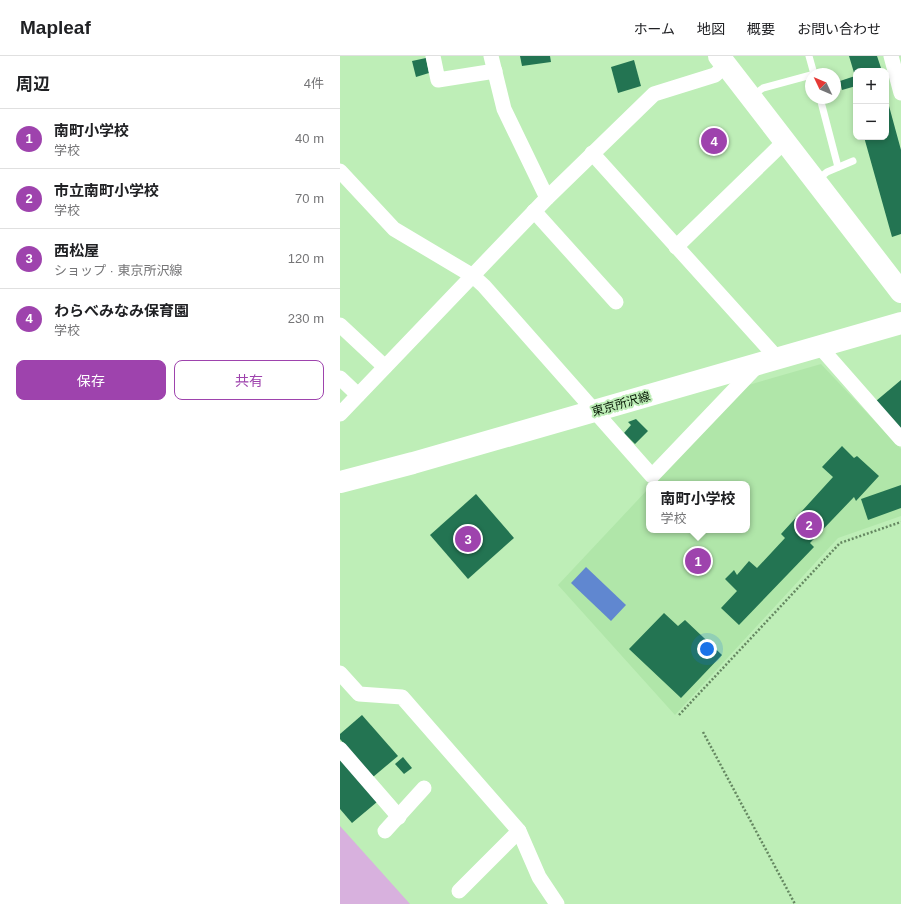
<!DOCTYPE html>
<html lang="ja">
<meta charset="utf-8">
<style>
:root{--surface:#fff;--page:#f2f2f2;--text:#202124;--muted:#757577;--line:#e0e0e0;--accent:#9e43ad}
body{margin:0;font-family:Helvetica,"Noto Sans JP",sans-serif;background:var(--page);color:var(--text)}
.controls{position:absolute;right:12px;top:12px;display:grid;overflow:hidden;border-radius:8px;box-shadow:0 2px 6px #0003}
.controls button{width:36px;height:36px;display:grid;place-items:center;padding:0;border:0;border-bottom:1px solid var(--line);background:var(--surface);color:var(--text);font:20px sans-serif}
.compass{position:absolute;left:465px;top:12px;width:36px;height:36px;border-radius:50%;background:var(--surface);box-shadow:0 2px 6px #0003;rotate:314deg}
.you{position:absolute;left:367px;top:593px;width:14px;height:14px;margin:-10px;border:3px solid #fff;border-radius:50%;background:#1a73e8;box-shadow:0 0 0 6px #1a73e833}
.badge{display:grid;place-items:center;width:26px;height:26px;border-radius:50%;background:var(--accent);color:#fff;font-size:13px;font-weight:700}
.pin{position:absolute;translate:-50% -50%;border:2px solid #fff;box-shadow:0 1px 4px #0006}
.popup{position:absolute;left:306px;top:425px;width:104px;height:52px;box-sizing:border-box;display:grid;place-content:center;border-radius:8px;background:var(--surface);filter:drop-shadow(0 1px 3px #0005);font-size:13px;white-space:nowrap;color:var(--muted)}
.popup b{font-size:15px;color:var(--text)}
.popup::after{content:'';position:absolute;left:50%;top:100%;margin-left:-8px;border:8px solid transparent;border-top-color:var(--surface)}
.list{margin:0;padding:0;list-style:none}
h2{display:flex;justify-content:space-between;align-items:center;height:52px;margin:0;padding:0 16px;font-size:17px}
h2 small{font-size:13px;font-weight:400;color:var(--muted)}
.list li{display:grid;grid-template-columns:26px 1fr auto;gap:12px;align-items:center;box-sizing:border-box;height:60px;padding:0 16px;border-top:1px solid var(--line)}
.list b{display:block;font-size:15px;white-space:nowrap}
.list p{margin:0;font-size:13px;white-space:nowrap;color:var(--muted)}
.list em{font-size:13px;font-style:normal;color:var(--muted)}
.actions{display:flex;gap:8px;padding:12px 16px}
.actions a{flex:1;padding:9px 0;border:1px solid var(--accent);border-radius:8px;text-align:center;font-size:14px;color:var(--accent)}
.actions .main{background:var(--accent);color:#fff}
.map{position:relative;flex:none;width:561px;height:848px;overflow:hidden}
header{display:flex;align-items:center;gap:24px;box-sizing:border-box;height:56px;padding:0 20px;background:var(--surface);border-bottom:1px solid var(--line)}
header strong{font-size:19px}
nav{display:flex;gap:22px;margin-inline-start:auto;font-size:14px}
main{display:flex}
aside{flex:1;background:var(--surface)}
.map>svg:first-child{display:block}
</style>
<header>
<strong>Mapleaf</strong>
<nav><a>ホーム</a><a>地図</a><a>概要</a><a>お問い合わせ</a></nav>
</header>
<main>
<aside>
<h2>周辺<small>4件</small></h2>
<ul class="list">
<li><span class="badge">1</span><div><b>南町小学校</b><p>学校</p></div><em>40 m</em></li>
<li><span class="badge">2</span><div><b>市立南町小学校</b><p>学校</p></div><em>70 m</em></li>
<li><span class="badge">3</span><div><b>西松屋</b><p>ショップ · 東京所沢線</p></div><em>120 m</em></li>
<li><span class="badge">4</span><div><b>わらべみなみ保育園</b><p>学校</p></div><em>230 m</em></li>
</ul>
<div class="actions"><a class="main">保存</a><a>共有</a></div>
</aside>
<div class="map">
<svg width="561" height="848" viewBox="0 0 561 848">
<rect width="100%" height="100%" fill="#beeeb7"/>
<path fill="#b0e6a9" d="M481,308L561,393V460L498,482L335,659L218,529L309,432V474H407V428H313L405,330Z"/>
<path fill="#d8b1de" d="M0,770L70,848H0Z"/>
<path fill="#6087d0" d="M246,511L286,549L271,565L231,527Z"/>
<g fill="#237452">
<path d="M180,0H210L211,6L182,10Z"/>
<path d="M509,0H537L542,15H516V30L502,34L500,25L515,20Z"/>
<path d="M86,2L89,17L76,21L72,5Z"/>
<path d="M294,4L301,30L278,37L271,11Z"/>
<path d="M546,50H549L561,94V178L552,181L524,81H546Z"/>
<path d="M561,324V373L536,345Z"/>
<path d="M296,363L308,375L295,388L284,377L291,369L288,366Z"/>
<path d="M502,390L514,402L517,400L539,420L516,445L514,441L470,487L474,491L399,569L381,552L397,535L385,523L394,514L397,519L409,505L417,512L445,482L441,478L493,421L482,411Z"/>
<path d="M561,429V452L528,464L521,443Z"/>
<path d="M136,438L174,482L128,523L90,479Z"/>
<path d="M324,557L338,570L345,564L382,599L341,642L289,593Z"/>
<path d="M22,659L58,700L33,721L0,683V678Z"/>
<path d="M63,701L72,712L64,718L55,708Z"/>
<path d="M0,702L37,746L12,767L0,753Z"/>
</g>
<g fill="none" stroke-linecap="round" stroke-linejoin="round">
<g stroke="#658761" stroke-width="2.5" stroke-dasharray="2 2" stroke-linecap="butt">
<path d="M339,659L500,487L561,466"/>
<path d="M363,676L455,848"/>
</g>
<g stroke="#fff" stroke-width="7">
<path d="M469,0L474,18"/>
<path d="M412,40L423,32L471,19"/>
<path d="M480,42L498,111"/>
<path d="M477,124L487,116L513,105"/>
</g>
<g stroke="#fff" stroke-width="15">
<path d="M93,0L98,24L155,15"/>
<path d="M151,0L164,53L207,142"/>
<path d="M551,0L561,37"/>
<path d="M252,97L438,303"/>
<path d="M0,115L54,173L133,220L144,230L312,420L418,309"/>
<path d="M194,155L276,246"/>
<path d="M336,191L445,85"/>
<path d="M0,269L45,311"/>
<path d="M480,291L561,383"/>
<path d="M0,322L18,339"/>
<path d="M0,358L207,142L314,38L375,19L386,9"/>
<path d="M0,617L19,638L62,641L179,775L199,821L217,848"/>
<path d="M0,693L59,761"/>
<path d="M45,775L84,732"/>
<path d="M119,835L179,775"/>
</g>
<g stroke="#fff" stroke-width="22">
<path d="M379,0L561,236"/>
<path d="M0,426L73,407L561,267"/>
</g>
</g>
<g text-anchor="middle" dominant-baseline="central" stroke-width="4" stroke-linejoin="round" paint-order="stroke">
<g font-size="12" fill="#061704" stroke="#beeeb7">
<text transform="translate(281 348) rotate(-16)">東京所沢線</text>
</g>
</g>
</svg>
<div class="controls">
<button>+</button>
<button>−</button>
</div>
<svg class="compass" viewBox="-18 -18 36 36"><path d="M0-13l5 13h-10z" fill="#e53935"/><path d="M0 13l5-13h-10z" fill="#757577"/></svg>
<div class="you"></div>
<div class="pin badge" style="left:358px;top:505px">1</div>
<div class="popup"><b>南町小学校</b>学校</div>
<div class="pin badge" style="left:469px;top:469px">2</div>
<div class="pin badge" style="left:128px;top:483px">3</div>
<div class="pin badge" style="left:374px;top:85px">4</div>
</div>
</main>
